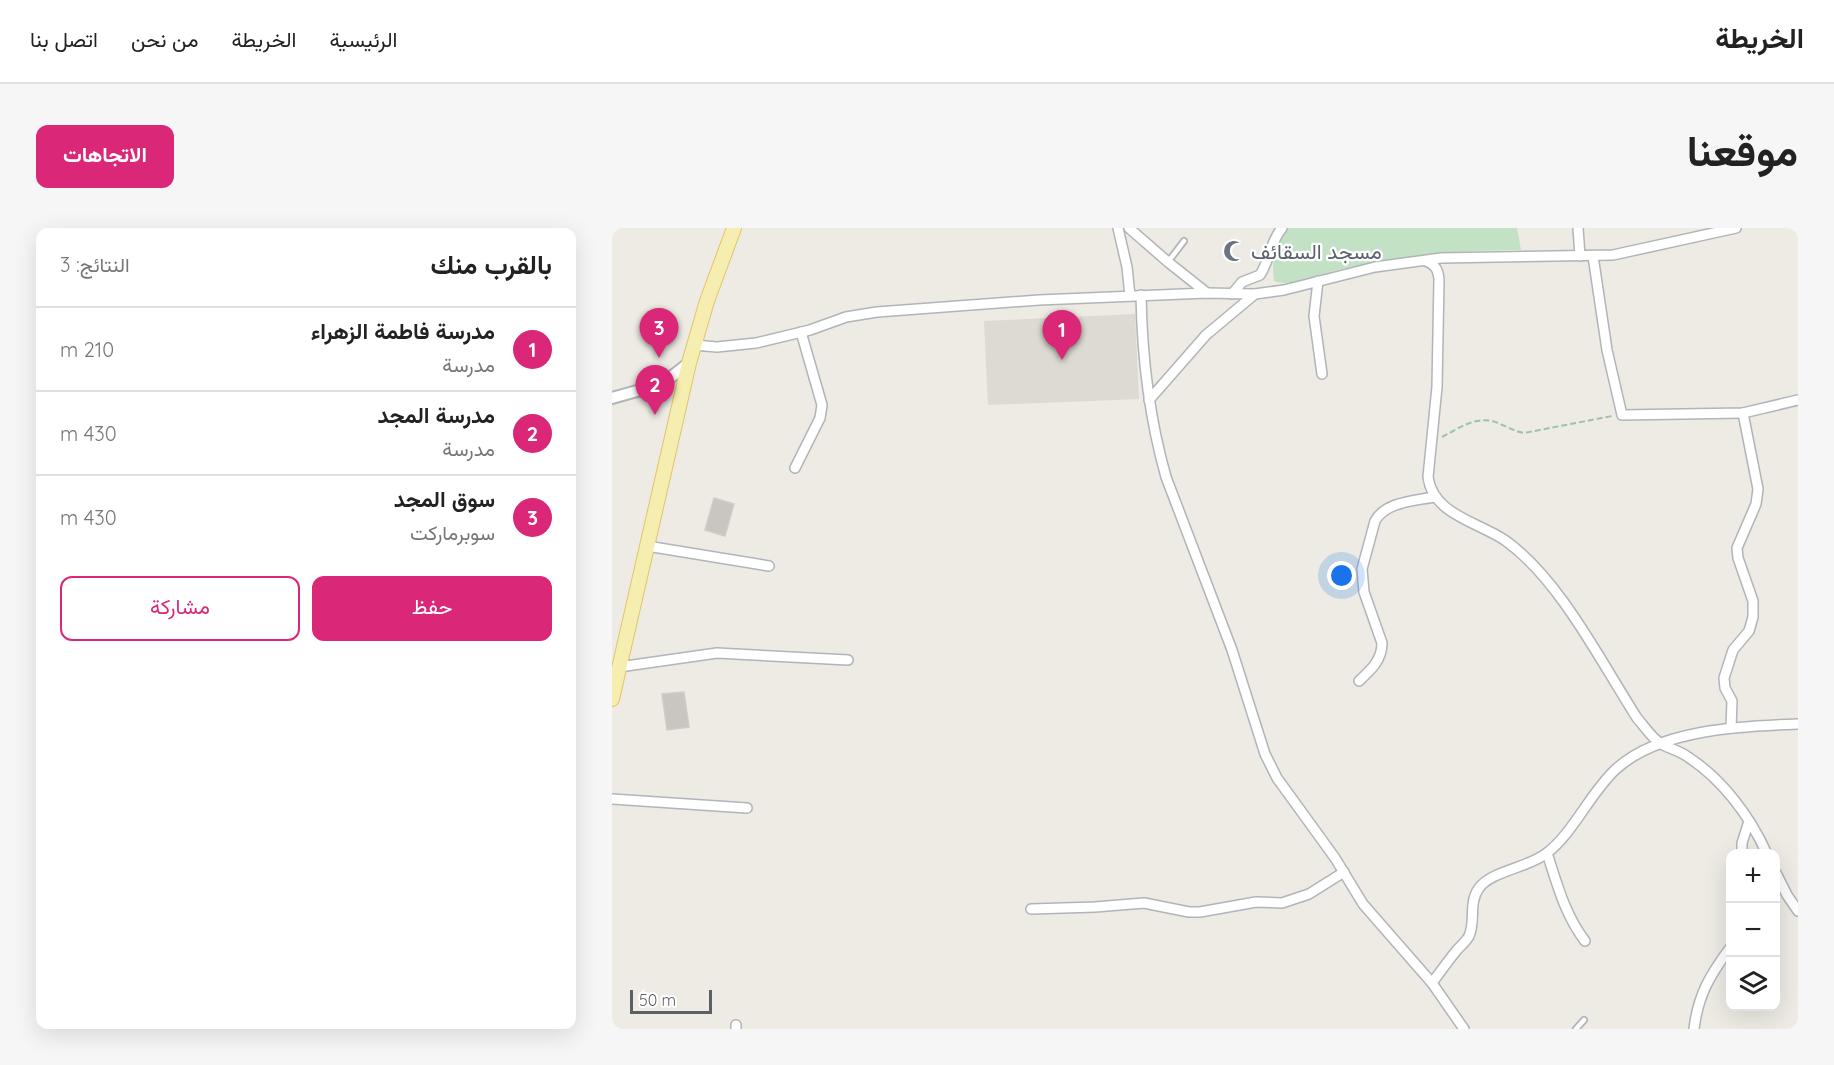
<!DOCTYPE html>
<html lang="ar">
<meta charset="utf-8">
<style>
:root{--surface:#fff;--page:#f6f6f6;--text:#222;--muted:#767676;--line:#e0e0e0;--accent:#db2777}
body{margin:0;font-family:Quicksand,Vazirmatn,sans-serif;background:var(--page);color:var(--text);direction:rtl}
.controls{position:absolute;right:18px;bottom:18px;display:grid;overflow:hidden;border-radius:12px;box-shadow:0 6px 24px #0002}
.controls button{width:54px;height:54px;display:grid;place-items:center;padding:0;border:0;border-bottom:2px solid var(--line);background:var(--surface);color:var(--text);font:30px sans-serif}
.scale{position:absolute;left:18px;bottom:15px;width:82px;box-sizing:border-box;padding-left:6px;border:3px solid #5c5f63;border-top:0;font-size:16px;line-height:21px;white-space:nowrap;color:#5c5f63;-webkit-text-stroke:4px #fff;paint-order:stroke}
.you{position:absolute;left:730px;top:348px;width:21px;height:21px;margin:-15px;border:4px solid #fff;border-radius:50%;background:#1a73e8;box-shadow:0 0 0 9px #1a73e833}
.badge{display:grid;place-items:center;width:39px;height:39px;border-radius:50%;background:var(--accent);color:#fff;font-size:20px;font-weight:700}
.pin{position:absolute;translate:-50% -50px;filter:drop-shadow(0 2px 3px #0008)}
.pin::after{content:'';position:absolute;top:32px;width:21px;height:18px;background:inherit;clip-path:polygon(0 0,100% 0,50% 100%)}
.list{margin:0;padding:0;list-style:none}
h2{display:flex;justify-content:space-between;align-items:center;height:78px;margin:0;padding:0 24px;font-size:26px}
h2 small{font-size:20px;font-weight:400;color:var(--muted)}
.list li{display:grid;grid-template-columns:39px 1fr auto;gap:18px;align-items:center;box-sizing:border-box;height:84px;padding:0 24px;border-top:2px solid var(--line)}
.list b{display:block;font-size:22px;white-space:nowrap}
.list p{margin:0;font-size:20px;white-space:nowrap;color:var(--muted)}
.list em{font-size:20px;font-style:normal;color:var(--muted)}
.actions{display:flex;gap:12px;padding:18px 24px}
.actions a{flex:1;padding:14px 0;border:2px solid var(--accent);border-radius:12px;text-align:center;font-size:21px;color:var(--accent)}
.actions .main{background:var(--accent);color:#fff}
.icon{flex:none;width:33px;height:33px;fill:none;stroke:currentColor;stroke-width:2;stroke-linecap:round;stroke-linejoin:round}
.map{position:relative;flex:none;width:1186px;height:801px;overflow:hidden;direction:ltr;border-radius:12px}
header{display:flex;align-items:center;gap:36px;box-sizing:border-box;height:84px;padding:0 30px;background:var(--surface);border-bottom:2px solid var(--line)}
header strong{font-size:28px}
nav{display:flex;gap:33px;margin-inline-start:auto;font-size:21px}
.intro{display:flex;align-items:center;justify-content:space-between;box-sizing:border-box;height:144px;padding:0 36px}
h1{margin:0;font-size:42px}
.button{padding:15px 27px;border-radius:12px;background:var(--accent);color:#fff;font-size:21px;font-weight:700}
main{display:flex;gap:36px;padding:0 36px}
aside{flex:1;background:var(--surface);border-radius:12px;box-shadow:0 6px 24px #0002}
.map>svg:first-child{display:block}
</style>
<header>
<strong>الخريطة</strong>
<nav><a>الرئيسية</a><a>الخريطة</a><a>من نحن</a><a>اتصل بنا</a></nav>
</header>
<div class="intro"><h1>موقعنا</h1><a class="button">الاتجاهات</a></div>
<main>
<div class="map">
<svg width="1186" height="801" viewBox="0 0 1186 801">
<rect width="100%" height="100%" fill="#edebe4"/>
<path fill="#dddad3" d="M523,86L527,171L376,177L372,93Z"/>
<path fill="#c3e2c5" d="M676,0H905L909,22C845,22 787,29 725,42C708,46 678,60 662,53C659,36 663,12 676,0Z"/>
<g fill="#c9c6c1" stroke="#d1cdc3" stroke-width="1.5">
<path d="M102,270L122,276L113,308L93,302Z"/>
<path d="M72,464L77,499L55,502L50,466Z"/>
</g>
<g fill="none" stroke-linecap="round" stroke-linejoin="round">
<defs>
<g id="service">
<path d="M556,34L572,13"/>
<path d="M964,801L972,792"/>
</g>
<g id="minor">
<path d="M506,0L515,39L518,68"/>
<path d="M517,0L556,34L595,65"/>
<path d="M966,0L968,28"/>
<path d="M981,28L995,122L1010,187L1131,185L1186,172"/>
<path d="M814,33C823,37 826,41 827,51L825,159L816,249C821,287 867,294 894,313C948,352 989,434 1025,490C1033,499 1040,511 1051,517C1059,521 1068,523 1076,529C1110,551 1138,588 1155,626"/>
<path d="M706,53L702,88L710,146"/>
<path d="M620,66L630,54L648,47C658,32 658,14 670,0"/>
<path d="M529,67C530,129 537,189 554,249L620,422L653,526L665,550L723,630L751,676L820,755L852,801"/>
<path d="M82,117L105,119L144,115L198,102L234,89L265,84L427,72L595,65L643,66L672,62L763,39L829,30L1001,27L1124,0"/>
<path d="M537,172L594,107L643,66"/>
<path d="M183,240L208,190L210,177L189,104"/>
<path d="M35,318L157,338"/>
<path d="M7,439L105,425L236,432"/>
<path d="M747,453C759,442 770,432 770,415L752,364L750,341L763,293C773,274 802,273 822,269"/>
<path d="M1119,500L1120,473L1113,460L1112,450L1121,422L1137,403L1141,389V373L1126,330L1125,320L1144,276L1146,261L1131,185"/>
<path d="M0,571L135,580"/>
<path d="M935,625C945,656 953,687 973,713"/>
<path d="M1130,626V615L1137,593"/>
<path d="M1164,645L1175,667L1186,683"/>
<path d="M419,681L483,679L532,675L577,684H588L644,674L670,675L697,666L732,644"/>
<path d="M820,755C828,744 836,733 845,722C848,718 854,714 857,708C864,693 856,675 867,660C879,643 916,640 935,625C962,604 978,565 1004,541C1048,501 1130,498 1186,496"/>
<path d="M124,801V797"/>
<path d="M1082,801C1086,767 1098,747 1118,720"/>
</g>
<path id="tertiary" d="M0,170L50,156L77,135"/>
<path id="primary" d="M0,471L77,135L95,73L122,0"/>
</defs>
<use href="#service" stroke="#b1b4b8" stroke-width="8"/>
<use href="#minor" stroke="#b1b4b8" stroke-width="12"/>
<use href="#tertiary" stroke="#b1b4b8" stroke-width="14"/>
<use href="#primary" stroke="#e2c568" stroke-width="16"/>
<path stroke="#9dc2aa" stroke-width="2" stroke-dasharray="6 3" stroke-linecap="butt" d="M830,209C846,201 861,189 880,193C891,196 900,203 912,205L1000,188"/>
<use href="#service" stroke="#fff" stroke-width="4.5"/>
<use href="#minor" stroke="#fff" stroke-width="9"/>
<use href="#tertiary" stroke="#fff" stroke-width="10"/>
<use href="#primary" stroke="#f6eeb0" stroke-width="14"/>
</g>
<defs>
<symbol id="mosque-bare" viewBox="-9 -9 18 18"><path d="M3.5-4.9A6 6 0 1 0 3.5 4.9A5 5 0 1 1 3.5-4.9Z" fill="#6b7280" stroke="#fff" stroke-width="2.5" paint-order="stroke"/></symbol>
</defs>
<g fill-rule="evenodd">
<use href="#mosque-bare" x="607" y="8" width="30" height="30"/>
</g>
<g text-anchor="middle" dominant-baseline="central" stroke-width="4.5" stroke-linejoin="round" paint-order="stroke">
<g font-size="21" fill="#5b616d" stroke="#fff" text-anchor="start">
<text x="639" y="23">مسجد السقائف</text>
</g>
</g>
</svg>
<div class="controls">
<button>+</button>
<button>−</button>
<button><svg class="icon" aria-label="layers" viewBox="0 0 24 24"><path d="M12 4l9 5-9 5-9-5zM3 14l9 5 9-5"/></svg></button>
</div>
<div class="scale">50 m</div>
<div class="you"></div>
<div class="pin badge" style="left:450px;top:132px">1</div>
<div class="pin badge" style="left:43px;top:187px">2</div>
<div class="pin badge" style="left:47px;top:130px">3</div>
</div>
<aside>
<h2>بالقرب منك<small>النتائج: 3</small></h2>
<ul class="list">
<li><span class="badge">1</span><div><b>مدرسة فاطمة الزهراء</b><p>مدرسة</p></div><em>210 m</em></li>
<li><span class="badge">2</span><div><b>مدرسة المجد</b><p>مدرسة</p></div><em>430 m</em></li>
<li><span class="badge">3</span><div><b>سوق المجد</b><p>سوبرماركت</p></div><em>430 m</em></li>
</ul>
<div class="actions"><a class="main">حفظ</a><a>مشاركة</a></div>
</aside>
</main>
